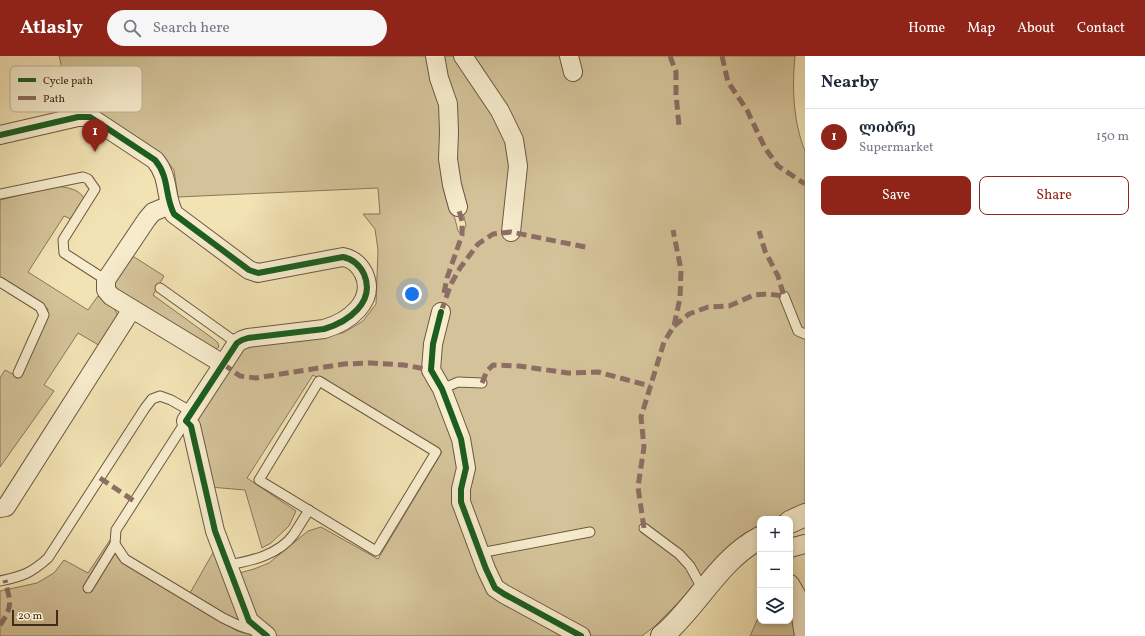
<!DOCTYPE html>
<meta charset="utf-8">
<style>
:root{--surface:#fff;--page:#f6f6f7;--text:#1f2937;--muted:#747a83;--line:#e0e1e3;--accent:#8f2418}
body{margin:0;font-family:Vollkorn,"Noto Serif Georgian",serif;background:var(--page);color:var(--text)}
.controls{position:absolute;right:12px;bottom:12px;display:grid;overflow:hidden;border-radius:8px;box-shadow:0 2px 6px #0003}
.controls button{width:36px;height:36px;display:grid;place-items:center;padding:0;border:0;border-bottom:1px solid var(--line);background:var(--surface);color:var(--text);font:20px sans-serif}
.scale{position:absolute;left:12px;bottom:10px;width:46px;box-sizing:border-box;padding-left:4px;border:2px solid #41291b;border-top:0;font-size:11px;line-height:14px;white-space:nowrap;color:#41291b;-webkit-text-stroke:3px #f7edce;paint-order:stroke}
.you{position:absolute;left:412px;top:238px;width:14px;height:14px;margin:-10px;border:3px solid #fff;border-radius:50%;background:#1a73e8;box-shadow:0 0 0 6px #1a73e833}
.badge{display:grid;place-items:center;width:26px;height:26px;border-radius:50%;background:var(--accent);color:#fff;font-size:13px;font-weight:700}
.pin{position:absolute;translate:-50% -33px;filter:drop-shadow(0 1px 2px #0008)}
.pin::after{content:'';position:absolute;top:21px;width:14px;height:12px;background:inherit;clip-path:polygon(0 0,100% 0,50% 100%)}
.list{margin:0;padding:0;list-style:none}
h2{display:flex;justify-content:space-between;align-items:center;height:52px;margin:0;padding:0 16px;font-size:17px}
h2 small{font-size:13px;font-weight:400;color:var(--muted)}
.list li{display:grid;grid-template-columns:26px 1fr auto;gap:12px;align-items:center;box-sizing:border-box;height:56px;padding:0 16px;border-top:1px solid var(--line)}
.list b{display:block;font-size:15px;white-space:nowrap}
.list p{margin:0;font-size:13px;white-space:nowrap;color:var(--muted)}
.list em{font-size:13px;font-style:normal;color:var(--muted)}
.actions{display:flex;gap:8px;padding:12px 16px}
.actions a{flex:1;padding:9px 0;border:1px solid var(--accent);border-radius:8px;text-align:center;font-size:14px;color:var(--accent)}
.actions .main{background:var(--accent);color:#fff}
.icon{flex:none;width:22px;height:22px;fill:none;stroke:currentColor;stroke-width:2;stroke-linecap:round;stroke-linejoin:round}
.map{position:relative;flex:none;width:805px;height:580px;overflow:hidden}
header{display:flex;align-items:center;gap:24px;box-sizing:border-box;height:56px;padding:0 20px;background:var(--accent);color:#fff}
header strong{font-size:19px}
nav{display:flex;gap:22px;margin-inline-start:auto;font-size:14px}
.search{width:280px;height:36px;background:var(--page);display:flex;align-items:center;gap:10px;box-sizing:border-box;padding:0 14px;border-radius:22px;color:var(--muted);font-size:15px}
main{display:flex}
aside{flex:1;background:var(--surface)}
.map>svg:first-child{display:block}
</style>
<header>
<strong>Atlasly</strong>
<div class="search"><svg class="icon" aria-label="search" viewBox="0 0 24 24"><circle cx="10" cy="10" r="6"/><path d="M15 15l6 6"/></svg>Search here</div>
<nav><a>Home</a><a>Map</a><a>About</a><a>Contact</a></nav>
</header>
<main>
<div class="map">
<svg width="805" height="580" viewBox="0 0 805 580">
<rect width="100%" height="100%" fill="#f2e3b4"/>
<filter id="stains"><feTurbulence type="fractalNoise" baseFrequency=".005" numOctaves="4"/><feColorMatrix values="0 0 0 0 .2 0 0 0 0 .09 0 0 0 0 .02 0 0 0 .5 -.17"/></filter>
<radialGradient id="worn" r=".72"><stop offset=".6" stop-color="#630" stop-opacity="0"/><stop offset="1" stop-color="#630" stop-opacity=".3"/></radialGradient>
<g fill="#d4c39a" stroke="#8a765a">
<path d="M59,0H431L439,32L447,145L455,163L458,175L462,179L466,169L461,149L439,0H795C792,30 793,66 805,95V450L771,463H760V470L744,480L655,570L642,580H274L259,569L239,517L254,513L269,507L308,475L321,471L378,503L442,396L313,319L247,422L296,455L289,470L271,487L262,492L245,434L210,431L197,365L242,295L251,289L343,277L363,265L376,248L378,194L375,173L363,158H380L378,132L178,141L174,114L161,98L80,57L90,51L88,27L67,32Z"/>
<path d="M56,130C68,132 79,132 85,144L73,164L64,160L28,216L88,254L98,240L114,252L118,260L102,291L78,277L44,329L54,335L0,411V322L5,314L20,322L46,264L48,253L0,222V144Z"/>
<path d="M131,199L164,220L153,239L215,284L218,287L219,291L213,295L113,233V222Z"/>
<path d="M110,484L114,496L121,506L237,575L256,580H0V535L37,527L54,517L64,504L88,517Z"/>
<path d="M214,495L245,565L236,566L190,537Z"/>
<path d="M790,528L805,580H750L760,558V565H790Z"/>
</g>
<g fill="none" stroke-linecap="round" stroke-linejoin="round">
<defs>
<g id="service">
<path d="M0,138L83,121L88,123L95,133L63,184L64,197L106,224"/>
<path d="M0,226L40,251L44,259L18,317"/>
<path d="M160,232L237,287"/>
<path d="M784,240L798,275L805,278"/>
<path d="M319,325L436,396L376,495L259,424Z"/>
<path d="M442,333L458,326L482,327"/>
<path d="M186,365L116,474L115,488L125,503L223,562L240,570L249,573L253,571"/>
<path d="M644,472L679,498L690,510L703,534"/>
<path d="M480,497L590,476"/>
<path d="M228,509C251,505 279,499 294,478C299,470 304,462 309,454"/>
<path d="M0,525C23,520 30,518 48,502L145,352L152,343L160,340L171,344L192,356"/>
<path d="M88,532L115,488"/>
</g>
<g id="minor">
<path d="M435,0L439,22L448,48L449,76L448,103L452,129L458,151"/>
<path d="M463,0L500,55L514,84L518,110L511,176"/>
<path d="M569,0L573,16"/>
<path d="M0,79L78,61H90L155,104C170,122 164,138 174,158L249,214L258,217L343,201C353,203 359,208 364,218C376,246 348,266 324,273L248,282L242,284L237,287L186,365L191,370L215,475L249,565L267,580"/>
<path d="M170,149L153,156L147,163L106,224V234L111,240L223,308"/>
<path d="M441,256L433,288L431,314L442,333L461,383L466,412L461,433V446L486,513L495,532L504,538L581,580"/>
<path d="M0,452L6,451L132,253"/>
<path d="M790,492L805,488"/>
<path d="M790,528L798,542L804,580"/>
</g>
<g id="tertiary">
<path d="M790,466L805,459"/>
<path d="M662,580C697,551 718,504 760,482"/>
</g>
</defs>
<use href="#service" stroke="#6d5841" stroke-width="11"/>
<use href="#minor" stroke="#6d5841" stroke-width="20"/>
<use href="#tertiary" stroke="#6d5841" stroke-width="24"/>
<use href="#service" stroke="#f7edce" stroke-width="9"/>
<use href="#minor" stroke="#f7edce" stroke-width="18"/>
<use href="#tertiary" stroke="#f7edce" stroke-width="22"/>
<g stroke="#8d6e63" stroke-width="5" stroke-dasharray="10 5" stroke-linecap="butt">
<path d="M670,0L676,16V38L679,70"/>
<path d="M722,0L728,26L747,54L765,92L778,110L805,128"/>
<path d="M444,237L447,222L462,179V165L458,151"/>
<path d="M441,256L451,228L460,212L478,188L493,178L511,176L590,192"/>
<path d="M674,270L689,258L708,251L729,250L754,239L768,238L784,240L778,220L765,195L759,175"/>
<path d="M223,308L240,320L256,322L344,308L371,307L404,309L431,314"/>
<path d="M482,327L487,315L493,309L519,310L568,317L598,316L650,330"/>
<path d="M100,422L134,445"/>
<path d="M644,472L638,431L644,391L641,361L664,286L674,270L680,242L681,214L673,174"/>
<path d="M0,569C14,549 10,546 5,524"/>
</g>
<defs>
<g id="cycleway">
<path d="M0,79L78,61H90L155,104C170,122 164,138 174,158L249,214L258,217L343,201C353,203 359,208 364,218C376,246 348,266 324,273L248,282L242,284L237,287L186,365L191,370L215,475L249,565L267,580"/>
<path d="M441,256L433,288L431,314L442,333L461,383L466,412L461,433V446L486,513L495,532L504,538L581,580"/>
</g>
</defs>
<use href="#cycleway" stroke="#f7edce" stroke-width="8"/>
<use href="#cycleway" stroke="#1b5e20" stroke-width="6"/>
</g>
<rect x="10" y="10" width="132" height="46" rx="6" fill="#f7edce" stroke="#c0b298" stroke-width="1"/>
<rect x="18" y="22" width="18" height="4" fill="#1b5e20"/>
<rect x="18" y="40" width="18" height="4" fill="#8d6e63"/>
<g font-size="11" fill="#41291b">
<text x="43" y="28">Cycle path</text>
<text x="43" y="46">Path</text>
</g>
<rect width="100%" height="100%" filter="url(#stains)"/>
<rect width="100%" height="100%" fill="url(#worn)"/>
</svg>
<div class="controls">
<button>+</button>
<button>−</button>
<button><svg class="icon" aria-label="layers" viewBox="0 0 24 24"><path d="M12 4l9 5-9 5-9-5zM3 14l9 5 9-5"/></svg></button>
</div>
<div class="scale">20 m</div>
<div class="you"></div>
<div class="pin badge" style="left:95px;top:96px">1</div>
</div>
<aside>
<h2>Nearby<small></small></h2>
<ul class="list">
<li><span class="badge">1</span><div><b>ლიბრე</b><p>Supermarket</p></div><em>150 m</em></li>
</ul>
<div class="actions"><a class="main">Save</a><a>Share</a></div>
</aside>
</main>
